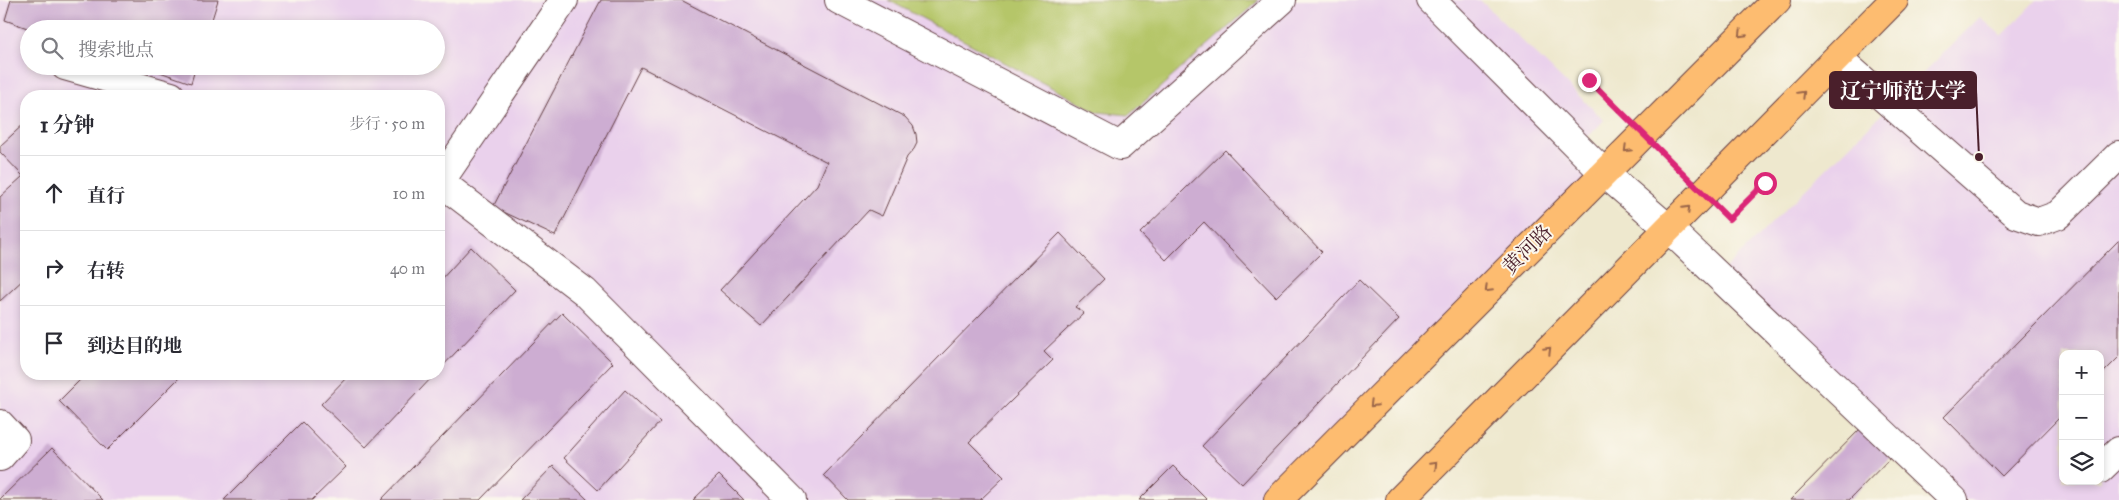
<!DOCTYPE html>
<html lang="zh">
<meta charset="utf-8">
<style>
:root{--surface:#fff;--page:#f7f7f7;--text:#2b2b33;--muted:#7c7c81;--line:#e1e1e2}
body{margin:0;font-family:"IM FELL Great Primer","Noto Serif SC",serif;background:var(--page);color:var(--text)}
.controls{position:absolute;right:15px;bottom:15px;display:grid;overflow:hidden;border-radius:10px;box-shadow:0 2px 8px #0003}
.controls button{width:45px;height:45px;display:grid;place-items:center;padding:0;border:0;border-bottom:1px solid var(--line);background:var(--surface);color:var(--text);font:25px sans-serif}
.stop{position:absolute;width:15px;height:15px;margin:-11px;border:4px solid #db2777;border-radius:50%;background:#fff}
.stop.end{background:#db2777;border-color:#fff;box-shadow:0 1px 5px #0008}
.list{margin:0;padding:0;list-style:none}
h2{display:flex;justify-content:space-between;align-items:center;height:65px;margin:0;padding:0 20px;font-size:21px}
h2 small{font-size:16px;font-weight:400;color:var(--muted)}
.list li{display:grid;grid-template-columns:32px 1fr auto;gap:15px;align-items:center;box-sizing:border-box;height:75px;padding:0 20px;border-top:1px solid var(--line)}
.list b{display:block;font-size:19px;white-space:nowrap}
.list em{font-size:16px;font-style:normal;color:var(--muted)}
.icon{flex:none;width:28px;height:28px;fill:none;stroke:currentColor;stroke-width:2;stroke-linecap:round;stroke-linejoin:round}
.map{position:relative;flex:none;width:2119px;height:500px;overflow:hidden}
.search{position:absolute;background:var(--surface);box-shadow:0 2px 8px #0003;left:20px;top:20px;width:425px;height:55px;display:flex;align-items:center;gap:12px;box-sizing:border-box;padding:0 18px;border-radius:28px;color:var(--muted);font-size:19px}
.panel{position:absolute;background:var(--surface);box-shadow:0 2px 8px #0003;left:20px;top:90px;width:425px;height:290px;border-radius:20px}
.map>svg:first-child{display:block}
</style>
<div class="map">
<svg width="2119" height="500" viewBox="0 0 2119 500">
<rect width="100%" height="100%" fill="#fbf7ec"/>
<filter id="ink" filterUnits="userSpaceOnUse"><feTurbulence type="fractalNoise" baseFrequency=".02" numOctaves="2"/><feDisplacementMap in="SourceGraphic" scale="10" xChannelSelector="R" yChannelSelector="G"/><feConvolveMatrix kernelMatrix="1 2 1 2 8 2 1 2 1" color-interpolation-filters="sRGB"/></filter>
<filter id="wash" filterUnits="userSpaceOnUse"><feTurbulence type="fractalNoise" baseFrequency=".0096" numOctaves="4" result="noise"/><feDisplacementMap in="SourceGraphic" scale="20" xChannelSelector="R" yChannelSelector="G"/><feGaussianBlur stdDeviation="1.12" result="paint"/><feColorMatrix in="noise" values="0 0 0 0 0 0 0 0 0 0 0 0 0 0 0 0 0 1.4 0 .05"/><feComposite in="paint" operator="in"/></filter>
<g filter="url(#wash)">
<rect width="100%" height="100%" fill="#eee8ce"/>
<g fill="#ead1ec" fill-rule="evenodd">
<path d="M0,0H1480L1604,120L1578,148L1603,172L1278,500H0ZM29,29H436V66H29ZM26,96H439V374H26Z"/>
<path d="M2037,0H2119V500H1954L1717,277L1980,17L2002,36ZM2063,354H2100V481H2063Z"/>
</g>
<path fill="#b5c669" stroke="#80724a" d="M888,0H1259L1129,115L1097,112Z"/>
<g id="blocks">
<g fill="#cdadd2">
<path d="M11,0H218L209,29H30L5,20Z"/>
<path d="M601,0H681L905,117L913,126L916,134L917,143L914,149L907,157L882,216L869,210L761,326L720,290L817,185L827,162L641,67L555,236L493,207Z"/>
<path d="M143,66H196L191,83Z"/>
<path d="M26,122V277L0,301V197L23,176L0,152V146Z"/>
<path d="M1225,150L1322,252L1276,297L1204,222L1166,260L1140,233Z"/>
<path d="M1060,233L1104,279L1075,307L1084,313L1044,351L1053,360L969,442L1004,477L980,500H848L824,475Z"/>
<path d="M2119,240V357L2100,376V354H2063V414L2002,476L1944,417Z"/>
<path d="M471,247L515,290L439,370V282Z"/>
<path d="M1359,280L1399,319L1242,484L1202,446Z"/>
<path d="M562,313L613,363L480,500H381Z"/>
<path d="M86,374H183L107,450L59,401Z"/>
<path d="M350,374H435L366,447L321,404Z"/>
<path d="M625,390L660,422L598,490L564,458Z"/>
<path d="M1868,421L1898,450L1849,500H1790Z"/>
<path d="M302,422L346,467L312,500H224Z"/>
<path d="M52,448L103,500H0V499Z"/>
<path d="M553,466L588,500H520Z"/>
<path d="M1173,466L1207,500H1139Z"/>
<path d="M719,475L744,500H693Z"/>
</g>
</g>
</g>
<g filter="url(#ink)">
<use href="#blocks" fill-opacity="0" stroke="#633d43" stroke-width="1"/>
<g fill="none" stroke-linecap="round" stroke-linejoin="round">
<defs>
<g id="minor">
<path d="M839,0L1120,146L1282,0"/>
<path d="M1431,0L1603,172L1668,228L1954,500"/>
<path d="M1838,58L2016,214L2039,222L2058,215L2119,155"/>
<path d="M65,66L171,96"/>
<path d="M439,181L585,292L792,500"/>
<path d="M440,182L564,0"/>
<path d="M0,424L15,440L0,457"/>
<path d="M2100,469L2119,451"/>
</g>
<g id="major">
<path d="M1278,500L1777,0"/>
<path d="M1400,500L1894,0"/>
</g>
</defs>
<use href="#minor" stroke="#633d43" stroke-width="30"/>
<use href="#major" stroke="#633d43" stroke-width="30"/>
<g stroke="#633d43" stroke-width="3" stroke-dasharray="4 4" stroke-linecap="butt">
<path d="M1589,80L1622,113"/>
<path d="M1729,219L1765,183"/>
</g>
<use href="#minor" stroke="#fff" stroke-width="28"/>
<use href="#major" stroke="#fdbc70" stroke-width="28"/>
<path stroke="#633d43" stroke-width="3" stroke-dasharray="4 4" stroke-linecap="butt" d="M1625,116L1729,219"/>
</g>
<defs><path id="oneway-chevron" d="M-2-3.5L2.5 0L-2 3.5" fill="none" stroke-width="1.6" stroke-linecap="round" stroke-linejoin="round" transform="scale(1.25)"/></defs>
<g stroke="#9b664a">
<use href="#oneway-chevron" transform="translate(1742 34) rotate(135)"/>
<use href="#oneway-chevron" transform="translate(1802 94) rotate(-45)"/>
<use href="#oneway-chevron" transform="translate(1627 149) rotate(135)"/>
<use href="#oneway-chevron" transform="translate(1687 209) rotate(-45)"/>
<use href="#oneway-chevron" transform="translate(1488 289) rotate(135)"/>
<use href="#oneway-chevron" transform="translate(1548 350) rotate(-45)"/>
<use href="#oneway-chevron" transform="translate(1373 404) rotate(135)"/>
<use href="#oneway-chevron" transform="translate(1434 465) rotate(-45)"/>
</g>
</g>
<g fill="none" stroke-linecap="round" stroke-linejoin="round" filter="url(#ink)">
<path stroke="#db2777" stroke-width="6" d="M1589,80L1729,219L1765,183"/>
</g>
<g text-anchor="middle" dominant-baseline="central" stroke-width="4" stroke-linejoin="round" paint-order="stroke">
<g font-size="20" fill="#4a1f2b" stroke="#fbf7ec">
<text transform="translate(1527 249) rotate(-45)">黄河路</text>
</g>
</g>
<path fill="none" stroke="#4a1f2b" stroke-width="2" d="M1979 157L1976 90"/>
<circle fill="#4a1f2b" stroke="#fbf7ec" stroke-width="2" cx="1979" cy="157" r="5"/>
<rect fill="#4a1f2b" stroke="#4a1f2b" stroke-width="2" x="1830" y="72" width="146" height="36" rx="5"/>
<g font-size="21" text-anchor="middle" font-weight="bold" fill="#fff">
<text x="1903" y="98">辽宁师范大学</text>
</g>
</svg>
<div class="controls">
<button>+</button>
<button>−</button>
<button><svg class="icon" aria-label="layers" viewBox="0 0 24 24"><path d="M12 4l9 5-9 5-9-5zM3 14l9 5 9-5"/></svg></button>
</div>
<div class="stop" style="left:1765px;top:183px"></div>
<div class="stop end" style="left:1589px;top:80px"></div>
<div class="search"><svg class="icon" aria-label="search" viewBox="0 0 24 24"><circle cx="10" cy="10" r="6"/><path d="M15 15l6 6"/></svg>搜索地点</div>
<section class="panel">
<h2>1 分钟<small>步行 · 50 m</small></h2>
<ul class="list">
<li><svg class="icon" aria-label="ahead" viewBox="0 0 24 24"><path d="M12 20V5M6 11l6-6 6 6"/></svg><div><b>直行</b></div><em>10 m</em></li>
<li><svg class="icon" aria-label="right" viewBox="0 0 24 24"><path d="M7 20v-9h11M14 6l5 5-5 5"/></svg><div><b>右转</b></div><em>40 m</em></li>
<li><svg class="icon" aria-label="arrive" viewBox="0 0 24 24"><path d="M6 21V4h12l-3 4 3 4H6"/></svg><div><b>到达目的地</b></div></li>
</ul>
</section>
</div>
